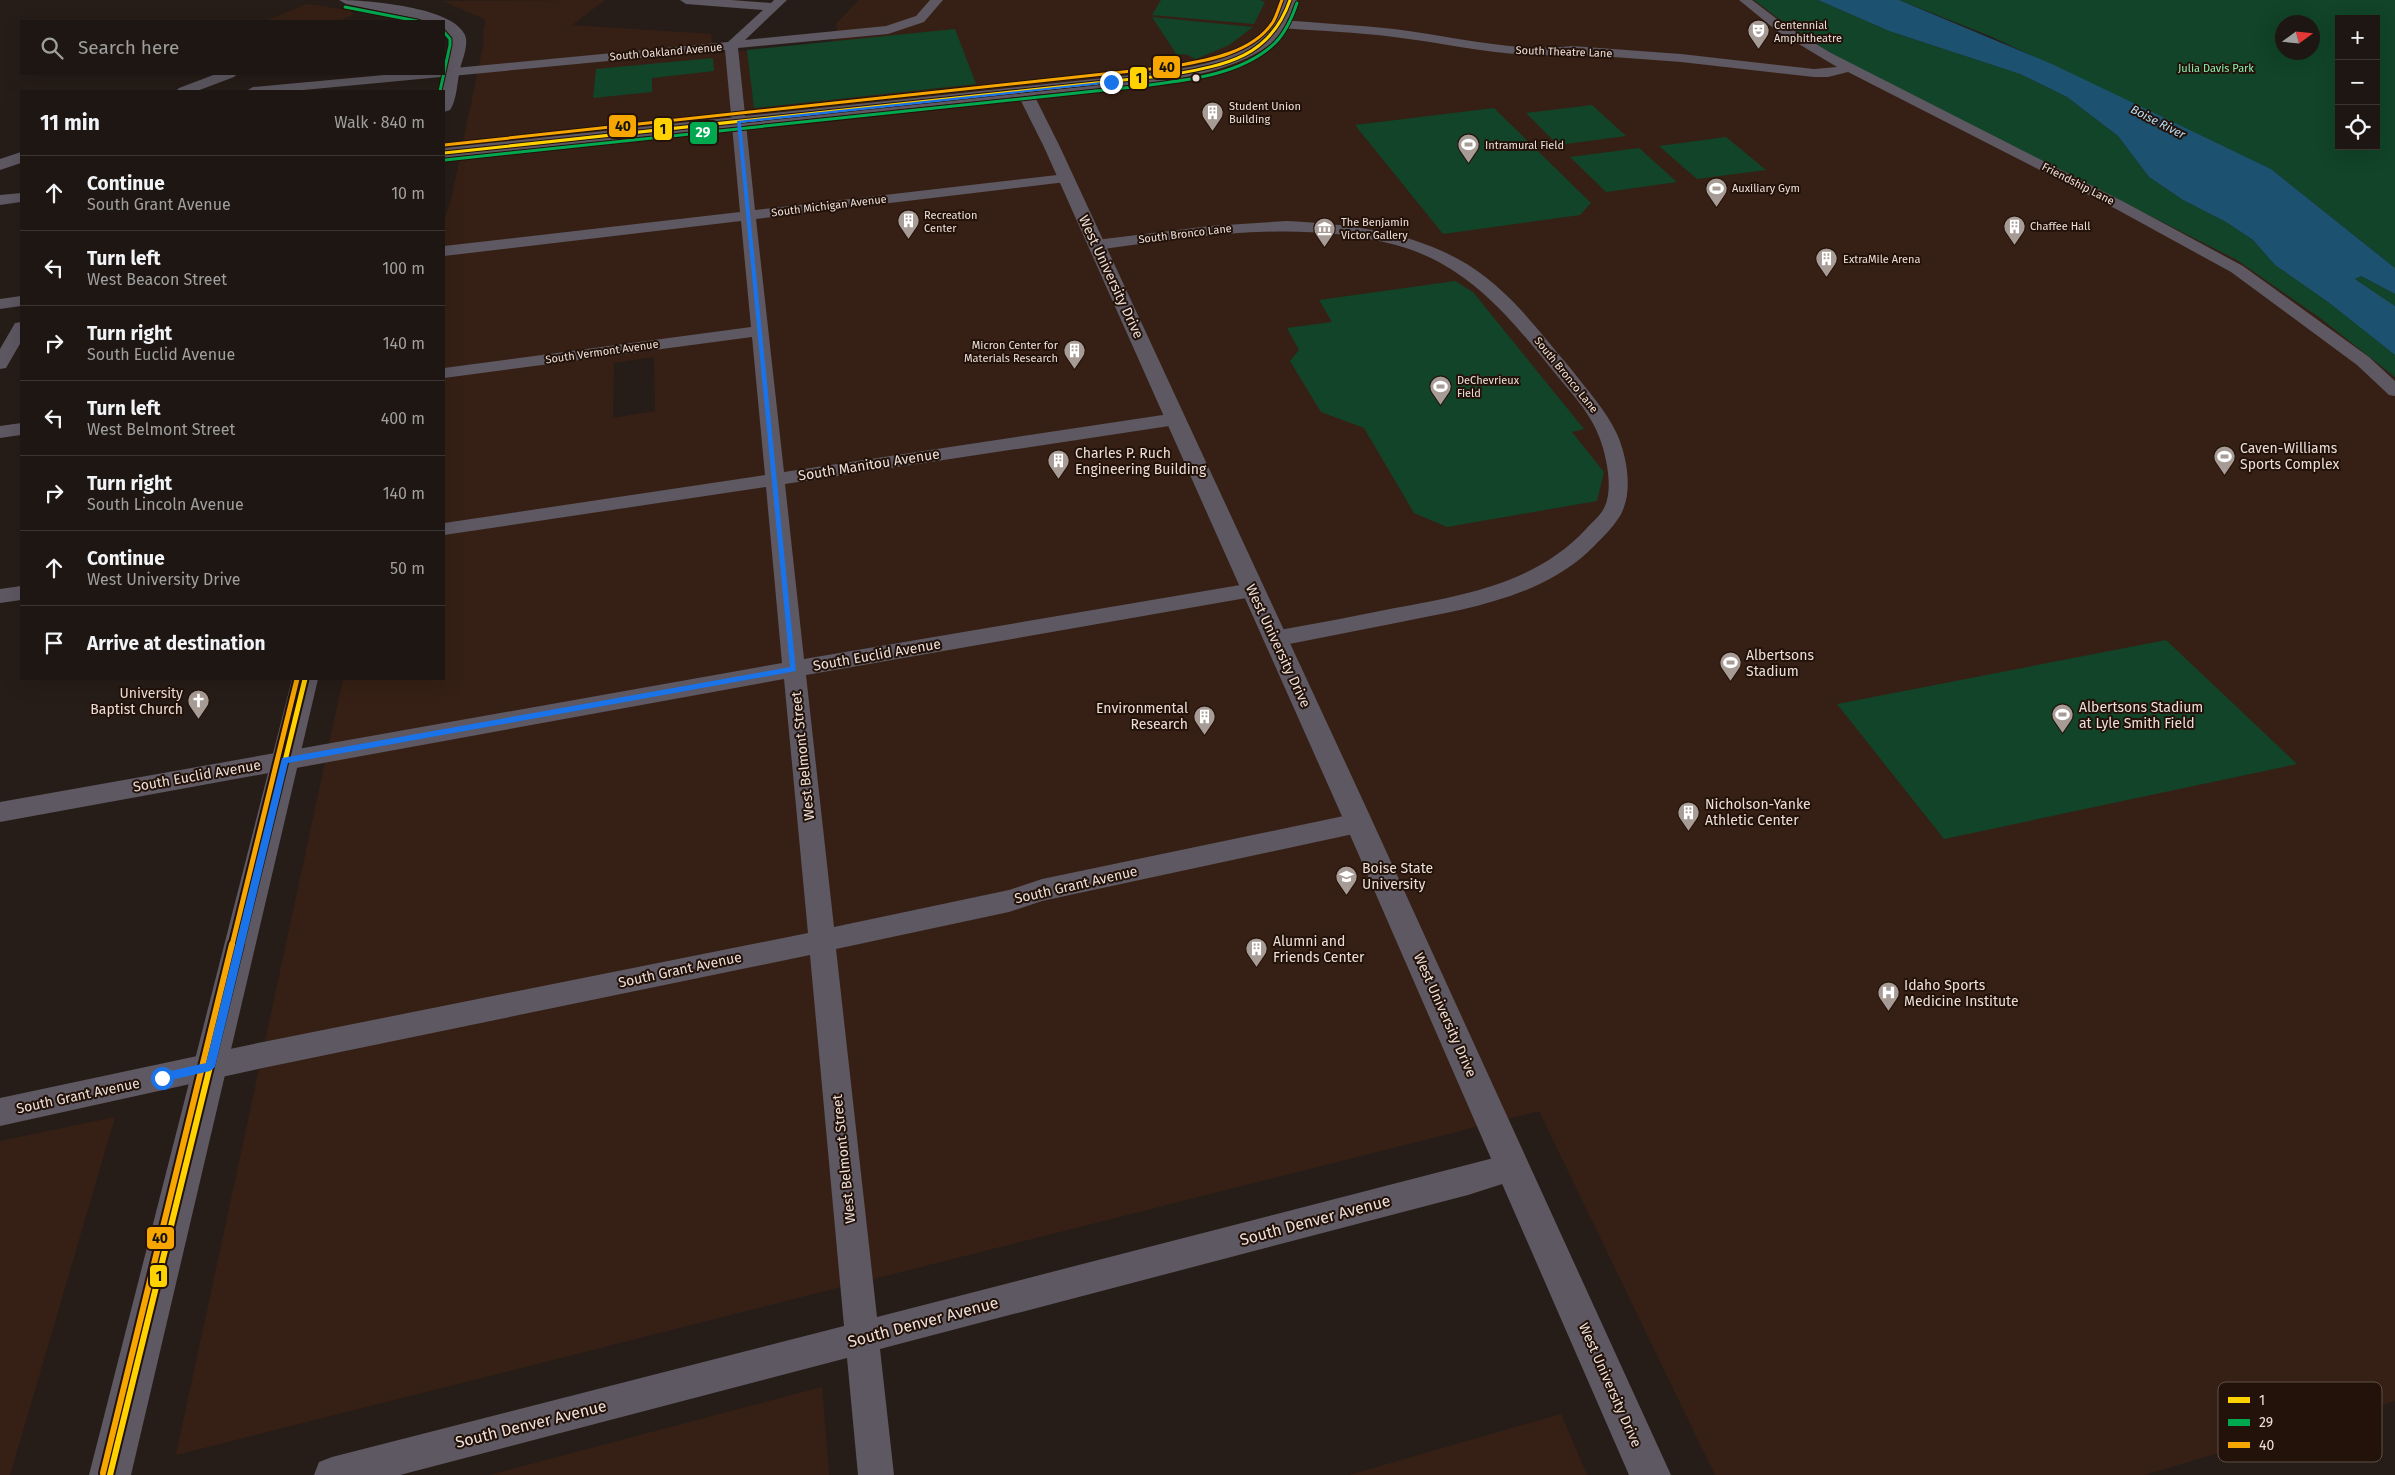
<!DOCTYPE html>
<meta charset="utf-8">
<style>
:root{--surface:#1d1612;--page:#2a2320;--text:#f1f3f6;--muted:#a09f9f;--line:#3b3532}
body{margin:0;font-family:"Fira Sans",sans-serif;background:var(--page);color:var(--text)}
.controls{position:absolute;right:15px;top:15px;display:grid;overflow:hidden;border-radius:0px;box-shadow:0 5px 20px #0002}
.controls button{width:45px;height:45px;display:grid;place-items:center;padding:0;border:0;border-bottom:1px solid var(--line);background:var(--surface);color:var(--text);font:25px sans-serif}
.compass{position:absolute;left:2275px;top:15px;width:45px;height:45px;border-radius:50%;background:var(--surface);box-shadow:0 5px 20px #0002;rotate:75deg}
.stop{position:absolute;width:15px;height:15px;margin:-11px;border:4px solid #1a73e8;border-radius:50%;background:#fff}
.stop.end{background:#1a73e8;border-color:#fff;box-shadow:0 1px 5px #0008}
.list{margin:0;padding:0;list-style:none}
h2{display:flex;justify-content:space-between;align-items:center;height:65px;margin:0;padding:0 20px;font-size:21px}
h2 small{font-size:16px;font-weight:400;color:var(--muted)}
.list li{display:grid;grid-template-columns:32px 1fr auto;gap:15px;align-items:center;box-sizing:border-box;height:75px;padding:0 20px;border-top:1px solid var(--line)}
.list b{display:block;font-size:19px;white-space:nowrap}
.list p{margin:0;font-size:16px;white-space:nowrap;color:var(--muted)}
.list em{font-size:16px;font-style:normal;color:var(--muted)}
.icon{flex:none;width:28px;height:28px;fill:none;stroke:currentColor;stroke-width:2;stroke-linecap:round;stroke-linejoin:round}
.map{position:relative;flex:none;width:2395px;height:1475px;overflow:hidden}
.search{position:absolute;background:var(--surface);box-shadow:0 5px 20px #0002;left:20px;top:20px;width:425px;height:55px;display:flex;align-items:center;gap:12px;box-sizing:border-box;padding:0 18px;border-radius:0px;color:var(--muted);font-size:19px}
.panel{position:absolute;background:var(--surface);box-shadow:0 5px 20px #0002;left:20px;top:90px;width:425px;height:590px;border-radius:0px}
.map>svg:first-child{display:block}
</style>
<div class="map">
<svg width="2395" height="1475" viewBox="0 0 2395 1475">
<rect width="100%" height="100%" fill="#271d18"/>
<g fill="#362015" fill-rule="evenodd">
<path d="M605,0L572,25L711,34L714,54L831,42L837,30L836,24L859,0H1777L2246,250L2395,362V1401L2144,1475H1715L1539,1111L176,1455L343,679H444V220L451,200L484,41L483,33L486,20L443,1ZM654,357L655,411L613,418L614,363Z"/>
<path d="M307,4L350,10L353,15L339,21H265Z"/>
<path d="M115,1117L10,1475H0V1141Z"/>
<path d="M822,1387L829,1475H489Z"/>
<path d="M1561,1414L1587,1475H1349Z"/>
</g>
<g fill="#114428" fill-rule="evenodd">
<path d="M1161,0H1260L1265,2L1254,24L1152,15Z"/>
<path d="M1754,0H1818L1889,31L2020,74L2067,97L2118,136L2149,177L2183,200L2226,222L2253,240L2275,265L2328,302L2390,351L2395,355V377L2320,318L2237,260L1834,55L1787,25Z"/>
<path d="M1899,0H2395V268L2271,169L1992,37ZM2339,19H2376V146H2339ZM2282,22H2312V52H2282Z"/>
<path d="M1152,17L1253,27L1229,45L1196,59L1185,54L1177,55Z"/>
<path d="M955,29L976,84L754,108L747,50Z"/>
<path d="M713,58L714,71L652,78V92L593,98L596,69Z"/>
<path d="M1592,105L1626,136L1558,145L1526,113Z"/>
<path d="M1494,108L1591,203L1580,215L1443,234L1355,125Z"/>
<path d="M1726,137L1766,170L1697,179L1659,146Z"/>
<path d="M1639,148L1677,182L1606,192L1570,157Z"/>
<path d="M2361,276L2395,294V306L2355,279Z"/>
<path d="M1455,281L1473,292L1584,429L1572,432L1604,472L1597,501L1447,527L1414,513L1364,428L1321,412L1290,361L1299,350L1287,328L1332,322L1319,300Z"/>
<path d="M2166,640L2297,764L1944,839L1837,704Z"/>
</g>
<path fill="#1c5270" d="M1818,0H1899L2052,64L2271,169L2395,268V294L2361,276L2355,279L2395,306V355L2328,302L2275,265L2253,240L2226,222L2183,200L2149,177L2118,136L2067,97L2020,74L1889,31Z"/>
<g fill="none" stroke-linecap="round" stroke-linejoin="round">
<g fill="#5d5861" fill-rule="evenodd">
<path d="M680,0H731L771,3L774,0H787L745,40L886,26L916,16L930,0H943L924,22L888,34L738,48L755,210L1066,174L1073,178L1066,182L756,219L784,472L1176,413L1183,415L1185,419L1183,423L1176,425L785,484L804,659L1252,583L1260,585L1263,590L1260,595L1252,597L806,675L834,927L1009,890L1042,879L1358,813L1367,816L1371,823L1367,830L1358,833L1042,901L1009,912L836,949L877,1317L1513,1153L1524,1157L1528,1167L1524,1177L1468,1195L880,1349L894,1475H858L847,1358L400,1475H314L319,1462L332,1457L844,1326L810,955L258,1069L0,1126V1098L258,1043L808,933L784,679L0,822V802L782,663L766,487L444,535V523L765,475L752,337L444,378V368L751,327L741,221L444,256V246L740,212L725,50L293,91H246L253,87L395,74H444V69L728,42L763,10L686,4Z"/>
<path d="M1739,0H1752L1785,25L1831,53L2126,203L2243,266L2369,357L2395,381V396L2389,395L2357,365L2231,272L2116,209L1848,72L1828,77H1814L1681,62L1572,54C1513,60 1453,44 1394,37C1356,32 1318,31 1280,28L1274,24L1280,20C1318,23 1356,25 1394,29C1453,36 1513,53 1572,46L1681,54L1814,69L1837,67L1777,31Z"/>
<path d="M21,193V202L0,205V195Z"/>
<path d="M1286,221C1345,224 1405,230 1458,259C1505,284 1537,329 1571,369C1587,390 1606,410 1617,434C1626,454 1632,485 1624,507C1619,523 1600,540 1588,552C1537,599 1461,610 1396,623C1355,631 1315,639 1274,647L1266,644L1263,639L1266,634L1274,631C1314,624 1355,616 1395,608C1465,595 1536,583 1586,529C1591,523 1599,517 1603,510C1614,492 1607,458 1600,439C1591,413 1571,393 1554,372C1509,316 1465,262 1392,244C1294,219 1194,237 1096,250L1088,245L1096,240L1210,226Z"/>
<path d="M21,296V306L0,309V299Z"/>
<path d="M21,322V342L6,368L0,369V349L15,323Z"/>
<path d="M21,423V435L0,438V426Z"/>
<path d="M21,586V600L0,603V589Z"/>
</g>
<g fill="#5d5861" fill-rule="evenodd">
<path d="M339,0C367,0 453,7 465,35C469,45 462,60 460,69C457,82 457,100 450,110L444,112V91H440L451,37L444,30V21H428L346,4Z"/>
<path d="M1283,0H1297C1291,16 1286,31 1273,42C1223,85 1098,88 1034,95L1060,147L1365,805L1671,1475H1629L1337,805L1044,147L1019,97L444,158V148L1132,75C1178,69 1242,65 1273,25C1278,18 1280,8 1283,0Z"/>
<path d="M216,74H237L234,77L197,91H176L179,88Z"/>
<path d="M21,152V163L0,170V159Z"/>
<path d="M292,679H318L131,1475H89Z"/>
</g>
<defs>
<path id="bus-1-far2" d="M444,153L1170,75C1225,65 1270,58 1290,0"/>
<path id="bus-1-far1" d="M240,945L305,679"/>
<path id="bus-1" d="M110,1475L240,944"/>
<g id="bus-2">
<path d="M345,7L417,21"/>
<path d="M440,91L450,45V39L444,32"/>
<path d="M445,160L1133,87C1179,81 1240,77 1275,43C1286,32 1292,18 1297,3"/>
</g>
<path id="bus-3-far2" d="M444,145L1169,67C1204,61 1252,54 1273,22C1277,15 1279,7 1282,0"/>
<path id="bus-3-far1" d="M232,945L297,679"/>
<path id="bus-3" d="M103,1473L232,944"/>
</defs>
<use href="#bus-1-far2" stroke="#231209" stroke-width="5"/>
<use href="#bus-1-far1" stroke="#231209" stroke-width="9"/>
<use href="#bus-1" stroke="#231209" stroke-width="10"/>
<use href="#bus-2" stroke="#231209" stroke-width="5"/>
<use href="#bus-3-far2" stroke="#231209" stroke-width="5"/>
<use href="#bus-3-far1" stroke="#231209" stroke-width="9"/>
<use href="#bus-3" stroke="#231209" stroke-width="10"/>
<use href="#bus-1-far2" stroke="#ffd200" stroke-width="3"/>
<use href="#bus-1-far1" stroke="#ffd200" stroke-width="5"/>
<use href="#bus-1" stroke="#ffd200" stroke-width="6"/>
<use href="#bus-2" stroke="#00a94f" stroke-width="3"/>
<use href="#bus-3-far2" stroke="#f7a600" stroke-width="3"/>
<use href="#bus-3-far1" stroke="#f7a600" stroke-width="5"/>
<use href="#bus-3" stroke="#f7a600" stroke-width="6"/>
</g>
<path fill="#1a73e8" d="M1111,81L1112,83L741,123L796,671L288,763L215,1067L210,1071L162,1082L158,1081V1075L162,1073L206,1063L282,758L790,667L737,121Z"/>
<defs>
<symbol id="theatre-pin" viewBox="-11 -11 22 30"><path d="M0 17L-7.5 6A9.5 9.5 0 1 1 7.5 6Z" fill="#a79b95" stroke="#231209"/><path d="M-5-5.5Q0-4 5-5.5V0Q5 5 0 6Q-5 5-5 0ZM-3.3-2.5H-1v1.5H-3.3ZM1-2.5H3.3v1.5H1ZM-2.8 1Q0 5.5 2.8 1Z" fill="#fff"/></symbol>
<symbol id="building-pin" viewBox="-11 -11 22 30"><path d="M0 17L-7.5 6A9.5 9.5 0 1 1 7.5 6Z" fill="#a79b95" stroke="#231209"/><path d="M-4-6H4V6H1V3H-1V6H-4ZM-2.5-4.3h1.7v1.8h-1.7ZM.8-4.3h1.7v1.8H.8ZM-2.5-1h1.7V.8h-1.7ZM.8-1h1.7V.8H.8Z" fill="#fff"/></symbol>
<symbol id="stadium-pin" viewBox="-11 -11 22 30"><path d="M0 17L-7.5 6A9.5 9.5 0 1 1 7.5 6Z" fill="#a79b95" stroke="#231209"/><path d="M0-5a6.5 5 0 1 0 0 10a6.5 5 0 1 0 0-10ZM-3.5-1.8h7v3.6h-7Z" fill="#fff"/></symbol>
<symbol id="museum-pin" viewBox="-11 -11 22 30"><path d="M0 17L-7.5 6A9.5 9.5 0 1 1 7.5 6Z" fill="#a79b95" stroke="#231209"/><path d="M0-6L6-3V-2H-6V-3ZM-5-1h2V3h-2ZM-1-1h2V3h-2ZM3-1h2V3H3ZM-6 4H6V6H-6Z" fill="#fff"/></symbol>
<symbol id="church-pin" viewBox="-11 -11 22 30"><path d="M0 17L-7.5 6A9.5 9.5 0 1 1 7.5 6Z" fill="#a79b95" stroke="#231209"/><path d="M-1.2-6h2.4v3.5h3.3v2.4h-3.3V6h-2.4V-.1h-3.3v-2.4h3.3Z" fill="#fff"/></symbol>
<symbol id="university-pin" viewBox="-11 -11 22 30"><path d="M0 17L-7.5 6A9.5 9.5 0 1 1 7.5 6Z" fill="#a79b95" stroke="#231209"/><path d="M0-5L7-2L0 1L-7-2ZM-4 1L0 2.5L4 1V4Q0 6-4 4Z" fill="#fff"/></symbol>
<symbol id="hospital-pin" viewBox="-11 -11 22 30"><path d="M0 17L-7.5 6A9.5 9.5 0 1 1 7.5 6Z" fill="#a79b95" stroke="#231209"/><path d="M-5-5h3v3.5h4V-5h3V5h-3V1.5h-4V5h-3Z" fill="#fff"/></symbol>
</defs>
<g fill-rule="evenodd">
<use href="#theatre-pin" x="1746" y="18" width="25" height="34"/>
<use href="#building-pin" x="1200" y="100" width="25" height="34"/>
<use href="#stadium-pin" x="1456" y="132" width="25" height="34"/>
<use href="#stadium-pin" x="1704" y="176" width="25" height="34"/>
<use href="#building-pin" x="896" y="208" width="25" height="34"/>
<use href="#building-pin" x="2002" y="214" width="25" height="34"/>
<use href="#museum-pin" x="1312" y="216" width="25" height="34"/>
<use href="#building-pin" x="1814" y="246" width="25" height="34"/>
<use href="#building-pin" x="1062" y="338" width="25" height="34"/>
<use href="#stadium-pin" x="1428" y="374" width="25" height="34"/>
<use href="#stadium-pin" x="2212" y="444" width="25" height="34"/>
<use href="#building-pin" x="1046" y="448" width="25" height="34"/>
<use href="#stadium-pin" x="1718" y="650" width="25" height="34"/>
<use href="#church-pin" x="186" y="688" width="25" height="34"/>
<use href="#stadium-pin" x="2050" y="702" width="25" height="34"/>
<use href="#building-pin" x="1192" y="704" width="25" height="34"/>
<use href="#building-pin" x="1676" y="800" width="25" height="34"/>
<use href="#university-pin" x="1334" y="864" width="25" height="34"/>
<use href="#building-pin" x="1244" y="936" width="25" height="34"/>
<use href="#hospital-pin" x="1876" y="980" width="25" height="34"/>
</g>
<circle fill="#ecdfd9" stroke="#231209" stroke-width="2" cx="1196" cy="78" r="4.5"/>
<g text-anchor="middle" dominant-baseline="central" stroke-width="4" stroke-linejoin="round" paint-order="stroke">
<g font-size="11" fill="#ecdfd9" stroke="#231209" text-anchor="start">
<text x="1774" y="25">Centennial<tspan x="1774" dy="13">Amphitheatre</tspan></text>
<text x="1229" y="106">Student Union<tspan x="1229" dy="13">Building</tspan></text>
<text x="1485" y="145">Intramural Field</text>
<text x="1732" y="188">Auxiliary Gym</text>
<text x="924" y="215">Recreation<tspan x="924" dy="13">Center</tspan></text>
<text x="1341" y="222">The Benjamin<tspan x="1341" dy="13">Victor Gallery</tspan></text>
<text x="2030" y="226">Chaffee Hall</text>
<text x="1843" y="259">ExtraMile Arena</text>
<text x="1058" y="345" text-anchor="end">Micron Center for<tspan x="1058" dy="13">Materials Research</tspan></text>
<text x="1457" y="380">DeChevrieux<tspan x="1457" dy="13">Field</tspan></text>
</g>
<g font-size="11" fill="#ecdfd9" stroke="#231209">
<text transform="translate(666 52) rotate(-5)">South Oakland Avenue</text>
<text transform="translate(1564 52) rotate(2)">South Theatre Lane</text>
<text transform="translate(2078 184) rotate(27)">Friendship Lane</text>
<text transform="translate(829 206) rotate(-7)">South Michigan Avenue</text>
<text transform="translate(1185 234) rotate(-7)">South Bronco Lane</text>
<text transform="translate(602 352) rotate(-8)">South Vermont Avenue</text>
<text transform="translate(1566 375) rotate(51)">South Bronco Lane</text>
</g>
<g font-size="11" fill="#8af2b1" stroke="#231209">
<text x="2216" y="68">Julia Davis Park</text>
</g>
<g font-size="12" font-style="italic" fill="#b7dcf6" stroke="#231209">
<text transform="translate(2158 122) rotate(27)">Boise River</text>
</g>
<g font-size="14" fill="#ecdfd9" stroke="#231209">
<text transform="translate(1111 277) rotate(65)">West University Drive</text>
<text transform="translate(869 465) rotate(-9)">South Manitou Avenue</text>
<text transform="translate(1278 646) rotate(65)">West University Drive</text>
<text transform="translate(877 655) rotate(-10)">South Euclid Avenue</text>
<text transform="translate(803 756) rotate(-96)">West Belmont Street</text>
<text transform="translate(197 776) rotate(-10)">South Euclid Avenue</text>
<text transform="translate(1076 885) rotate(-13)">South Grant Avenue</text>
<text transform="translate(680 970) rotate(-12)">South Grant Avenue</text>
<text transform="translate(1445 1015) rotate(66)">West University Drive</text>
<text transform="translate(78 1096) rotate(-12)">South Grant Avenue</text>
<text transform="translate(844 1159) rotate(-96)">West Belmont Street</text>
<text transform="translate(1610 1385) rotate(66)">West University Drive</text>
</g>
<g font-size="14" fill="#ecdfd9" stroke="#231209" text-anchor="start">
<text x="2240" y="448">Caven-Williams<tspan x="2240" dy="16">Sports Complex</tspan></text>
<text x="1075" y="453">Charles P. Ruch<tspan x="1075" dy="16">Engineering Building</tspan></text>
<text x="1746" y="655">Albertsons<tspan x="1746" dy="16">Stadium</tspan></text>
<text x="183" y="693" text-anchor="end">University<tspan x="183" dy="16">Baptist Church</tspan></text>
<text x="2079" y="707">Albertsons Stadium<tspan x="2079" dy="16">at Lyle Smith Field</tspan></text>
<text x="1188" y="708" text-anchor="end">Environmental<tspan x="1188" dy="16">Research</tspan></text>
<text x="1705" y="804">Nicholson-Yanke<tspan x="1705" dy="16">Athletic Center</tspan></text>
<text x="1362" y="868">Boise State<tspan x="1362" dy="16">University</tspan></text>
<text x="1273" y="941">Alumni and<tspan x="1273" dy="16">Friends Center</tspan></text>
<text x="1904" y="985">Idaho Sports<tspan x="1904" dy="16">Medicine Institute</tspan></text>
</g>
<g font-size="16" fill="#ecdfd9" stroke="#231209">
<text transform="translate(1315 1220) rotate(-15)">South Denver Avenue</text>
<text transform="translate(923 1322) rotate(-15)">South Denver Avenue</text>
<text transform="translate(531 1424) rotate(-14)">South Denver Avenue</text>
</g>
</g>
<rect x="2218" y="1382" width="164" height="80" rx="8" fill="#231209" stroke="#5f5047" stroke-width="1"/>
<rect x="2228" y="1397" width="22" height="6" fill="#ffd200"/>
<rect x="2228" y="1419" width="22" height="7" fill="#00a94f"/>
<rect x="2228" y="1442" width="22" height="6" fill="#f7a600"/>
<g font-size="14" fill="#ecdfd9">
<text x="2259" y="1405">1</text>
<text x="2259" y="1427">29</text>
<text x="2259" y="1450">40</text>
</g>
<g stroke="#231209" stroke-width="2">
<rect x="1152" y="55" width="29" height="24" rx="5" fill="#f7a600"/>
<rect x="1129" y="66" width="19" height="24" rx="5" fill="#ffd200"/>
<rect x="608" y="114" width="29" height="24" rx="5" fill="#f7a600"/>
<rect x="653" y="117" width="20" height="24" rx="5" fill="#ffd200"/>
<rect x="689" y="121" width="29" height="24" rx="5" fill="#00a94f"/>
<rect x="146" y="1226" width="29" height="24" rx="5" fill="#f7a600"/>
<rect x="149" y="1264" width="19" height="24" rx="5" fill="#ffd200"/>
</g>
<g font-size="14" text-anchor="middle" font-weight="bold" fill="#fff">
<text x="703" y="137">29</text>
</g>
<g font-size="14" text-anchor="middle" font-weight="bold" fill="#111">
<text x="1167" y="72">40</text>
<text x="1139" y="83">1</text>
<text x="623" y="131">40</text>
<text x="663" y="134">1</text>
<text x="160" y="1243">40</text>
<text x="159" y="1281">1</text>
</g>
</svg>
<div class="controls">
<button>+</button>
<button>−</button>
<button><svg class="icon" aria-label="locate" viewBox="0 0 24 24"><circle cx="12" cy="12" r="6"/><path d="M12 2v4M12 18v4M2 12h4M18 12h4"/></svg></button>
</div>
<svg class="compass" viewBox="-18 -18 36 36"><path d="M0-13l5 13h-10z" fill="#e53935"/><path d="M0 13l5-13h-10z" fill="#a09f9f"/></svg>
<div class="stop" style="left:162px;top:1078px"></div>
<div class="stop end" style="left:1111px;top:82px"></div>
<div class="search"><svg class="icon" aria-label="search" viewBox="0 0 24 24"><circle cx="10" cy="10" r="6"/><path d="M15 15l6 6"/></svg>Search here</div>
<section class="panel">
<h2>11 min<small>Walk · 840 m</small></h2>
<ul class="list">
<li><svg class="icon" aria-label="ahead" viewBox="0 0 24 24"><path d="M12 20V5M6 11l6-6 6 6"/></svg><div><b>Continue</b><p>South Grant Avenue</p></div><em>10 m</em></li>
<li><svg class="icon" aria-label="left" viewBox="0 0 24 24"><path d="M17 20v-9H6M10 6l-5 5 5 5"/></svg><div><b>Turn left</b><p>West Beacon Street</p></div><em>100 m</em></li>
<li><svg class="icon" aria-label="right" viewBox="0 0 24 24"><path d="M7 20v-9h11M14 6l5 5-5 5"/></svg><div><b>Turn right</b><p>South Euclid Avenue</p></div><em>140 m</em></li>
<li><svg class="icon" aria-label="left" viewBox="0 0 24 24"><path d="M17 20v-9H6M10 6l-5 5 5 5"/></svg><div><b>Turn left</b><p>West Belmont Street</p></div><em>400 m</em></li>
<li><svg class="icon" aria-label="right" viewBox="0 0 24 24"><path d="M7 20v-9h11M14 6l5 5-5 5"/></svg><div><b>Turn right</b><p>South Lincoln Avenue</p></div><em>140 m</em></li>
<li><svg class="icon" aria-label="ahead" viewBox="0 0 24 24"><path d="M12 20V5M6 11l6-6 6 6"/></svg><div><b>Continue</b><p>West University Drive</p></div><em>50 m</em></li>
<li><svg class="icon" aria-label="arrive" viewBox="0 0 24 24"><path d="M6 21V4h12l-3 4 3 4H6"/></svg><div><b>Arrive at destination</b></div></li>
</ul>
</section>
</div>
